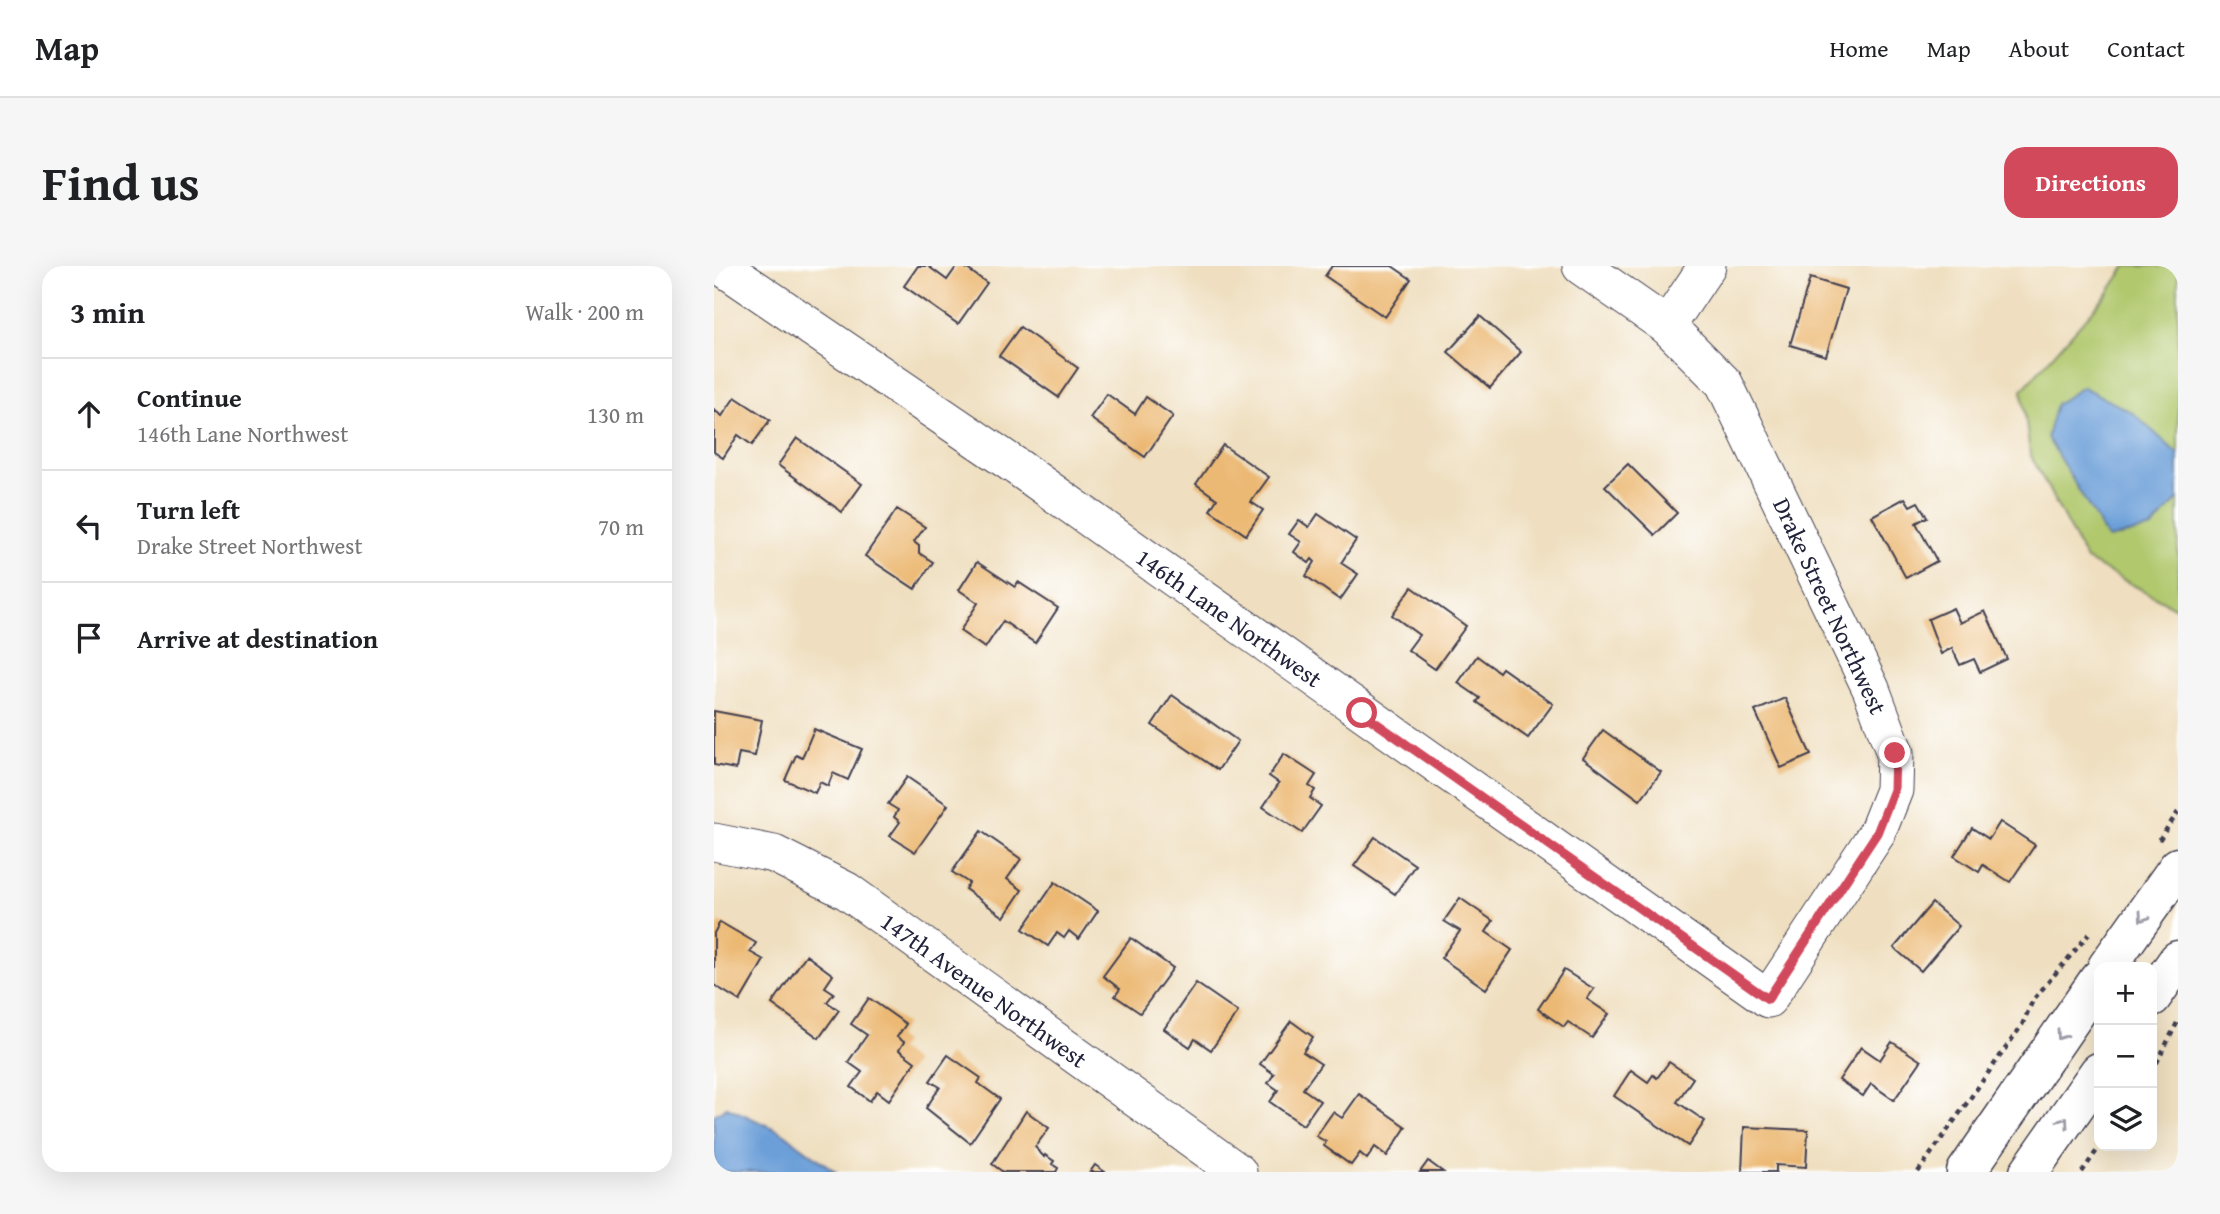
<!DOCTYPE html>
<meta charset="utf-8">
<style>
:root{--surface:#fff;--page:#f6f6f6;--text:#202124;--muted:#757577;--line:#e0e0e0;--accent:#d1495b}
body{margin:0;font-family:"Gentium Book Plus",serif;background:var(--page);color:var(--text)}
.controls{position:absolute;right:21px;bottom:21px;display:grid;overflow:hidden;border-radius:14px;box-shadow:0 7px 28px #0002}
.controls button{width:63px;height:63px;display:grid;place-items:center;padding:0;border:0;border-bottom:2px solid var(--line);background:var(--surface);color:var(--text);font:35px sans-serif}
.stop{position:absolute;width:21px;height:21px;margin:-16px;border:5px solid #d1495b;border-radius:50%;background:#fff}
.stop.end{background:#d1495b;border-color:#fff;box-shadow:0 2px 7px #0008}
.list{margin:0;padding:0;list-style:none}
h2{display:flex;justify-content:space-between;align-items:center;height:91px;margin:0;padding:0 28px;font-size:30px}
h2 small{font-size:23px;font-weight:400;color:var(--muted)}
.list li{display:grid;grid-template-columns:46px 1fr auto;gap:21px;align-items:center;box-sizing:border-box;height:112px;padding:0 28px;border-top:2px solid var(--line)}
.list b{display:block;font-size:26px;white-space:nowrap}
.list p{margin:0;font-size:23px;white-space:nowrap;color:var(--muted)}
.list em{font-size:23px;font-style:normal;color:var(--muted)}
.icon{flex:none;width:38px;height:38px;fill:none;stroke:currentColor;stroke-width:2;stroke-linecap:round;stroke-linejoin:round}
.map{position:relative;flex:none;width:1464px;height:906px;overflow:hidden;border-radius:21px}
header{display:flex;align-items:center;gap:42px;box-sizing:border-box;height:98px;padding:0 35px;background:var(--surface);border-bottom:2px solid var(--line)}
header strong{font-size:33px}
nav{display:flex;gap:38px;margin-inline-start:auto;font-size:24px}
.intro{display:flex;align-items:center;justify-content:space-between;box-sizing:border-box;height:168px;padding:0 42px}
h1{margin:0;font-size:49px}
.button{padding:18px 32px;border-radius:21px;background:var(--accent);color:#fff;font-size:24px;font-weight:700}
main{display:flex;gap:42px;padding:0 42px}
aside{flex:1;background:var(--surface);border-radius:21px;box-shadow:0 7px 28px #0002}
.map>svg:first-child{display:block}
</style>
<header>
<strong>Map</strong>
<nav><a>Home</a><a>Map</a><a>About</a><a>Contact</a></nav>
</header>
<div class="intro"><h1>Find us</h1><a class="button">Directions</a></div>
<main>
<aside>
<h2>3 min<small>Walk · 200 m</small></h2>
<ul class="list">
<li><svg class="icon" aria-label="ahead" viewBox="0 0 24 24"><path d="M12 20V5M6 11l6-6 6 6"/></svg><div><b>Continue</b><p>146th Lane Northwest</p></div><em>130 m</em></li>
<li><svg class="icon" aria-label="left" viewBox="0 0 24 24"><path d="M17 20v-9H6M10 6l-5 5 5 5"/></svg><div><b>Turn left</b><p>Drake Street Northwest</p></div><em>70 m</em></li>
<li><svg class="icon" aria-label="arrive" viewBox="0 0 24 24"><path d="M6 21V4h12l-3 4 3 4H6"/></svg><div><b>Arrive at destination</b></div></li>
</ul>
</aside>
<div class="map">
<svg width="1464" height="906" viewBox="0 0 1464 906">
<rect width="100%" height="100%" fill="#fff"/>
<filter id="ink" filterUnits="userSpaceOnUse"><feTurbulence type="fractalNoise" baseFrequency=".0143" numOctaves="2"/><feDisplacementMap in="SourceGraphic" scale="14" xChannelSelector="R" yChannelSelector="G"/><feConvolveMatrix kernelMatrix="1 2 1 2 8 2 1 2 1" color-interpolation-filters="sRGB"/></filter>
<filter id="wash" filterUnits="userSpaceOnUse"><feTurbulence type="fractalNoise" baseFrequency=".00686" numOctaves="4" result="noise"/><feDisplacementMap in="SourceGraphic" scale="28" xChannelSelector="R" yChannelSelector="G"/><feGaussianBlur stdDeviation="1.57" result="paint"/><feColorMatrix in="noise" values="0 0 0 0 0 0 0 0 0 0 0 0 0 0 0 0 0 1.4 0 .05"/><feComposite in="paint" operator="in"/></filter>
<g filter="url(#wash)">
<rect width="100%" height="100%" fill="#efdfc0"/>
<path fill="#b1c86d" stroke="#6a7554" stroke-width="2" d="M1412,0H1464V343L1372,294L1316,188L1308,124L1394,27Z"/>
<g fill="#6c9fd8" stroke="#47608a" stroke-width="2">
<path d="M1369,121L1419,147L1464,188V233L1438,262L1394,273L1333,171L1342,138Z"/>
<path d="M13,841L68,866L122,906H0V849Z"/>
</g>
<g id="blocks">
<g fill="#ecb974">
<path d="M204,0H214L233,14L243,0H249L273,17L244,58L190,20Z"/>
<path d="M618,0H678L697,13L671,51L611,10Z"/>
<path d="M1096,12L1132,23L1112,90L1076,79Z"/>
<path d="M766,50L807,86L776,122L734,86Z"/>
<path d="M306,61L364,102L344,131L285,90Z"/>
<path d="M393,128L421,148L432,131L459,150L431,191L376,152Z"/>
<path d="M21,131L56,154L38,179L24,169L9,192L0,186V144L8,150Z"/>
<path d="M83,172L148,218L128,246L64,199Z"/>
<path d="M509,179L555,211L537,236L549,244L532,269L496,244L503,233L482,218Z"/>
<path d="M914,198L963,247L941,269L891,220Z"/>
<path d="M1191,232L1196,240L1204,236L1213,251L1202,257L1223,295L1192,312L1158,250Z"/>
<path d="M183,243L211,261L200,276L205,280V287L219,296L201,323L151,290Z"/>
<path d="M604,248L642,274L627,297L644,308L626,334L592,310L601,296L598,293L595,297L580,286L587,276L575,268L585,254L595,261Z"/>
<path d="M263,296L301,321L304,316L344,342L321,377L289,355L271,382L246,365L264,337L245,324Z"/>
<path d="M698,321L752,360L721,403L694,384L705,369L678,349Z"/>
<path d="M1239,342L1246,357L1271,345L1293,393L1266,406L1260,393L1246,399L1238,382L1227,388L1214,353Z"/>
<path d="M763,390L785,406L788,402L839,438L814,472L763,436L766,432L744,417Z"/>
<path d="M458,429L524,475L504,504L438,459Z"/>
<path d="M1071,432L1097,489L1067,502L1041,445Z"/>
<path d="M0,445L48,454L41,490L25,487L22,503L0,499Z"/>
<path d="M100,463L148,483L134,514L119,507L114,520L106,516L101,527L71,514L82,489L88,492Z"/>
<path d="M889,464L947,506L926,534L869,492Z"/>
<path d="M570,488L602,509L595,520L601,524L596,532L607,540L588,567L549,541L565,517L555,510Z"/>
<path d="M193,511L234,539L201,586L176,570L186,556L180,551L184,544L174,538Z"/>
<path d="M1286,556L1321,579L1296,616L1269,599L1265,606L1240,590L1258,562L1275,573Z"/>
<path d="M267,565L307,593L293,613L308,624L290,651L251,623L255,617L238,606Z"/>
<path d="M661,571L701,599L681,628L640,600Z"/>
<path d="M341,616L384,645L365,673L355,665L350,672L343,667L334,680L309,663Z"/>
<path d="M746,632L779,655L772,666L798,684L772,723L727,692L746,665L730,655Z"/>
<path d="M1218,637L1245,660L1207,705L1180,682Z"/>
<path d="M6,656L42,677L36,686L50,694L26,735L0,719V667Z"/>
<path d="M417,672L459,702L426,747L401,730L406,723L389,710Z"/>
<path d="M92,689L119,709L111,721L120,727L113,736L125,744L105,772L58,738Z"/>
<path d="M850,704L880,723L873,733L895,748L878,772L854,756L850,761L824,743Z"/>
<path d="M482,717L524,746L497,784L481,773L476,781L450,763Z"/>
<path d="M155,732L192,758L183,771L190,776L185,784L201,796L175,834L163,825L156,835L137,821L148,806L134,796L153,769L137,758Z"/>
<path d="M577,755L599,771L589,786L607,798L589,823L606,835L589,859L556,836L564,824L554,817L560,808L546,798Z"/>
<path d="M1178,776L1207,795L1180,834L1157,818L1149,830L1125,814L1147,781L1166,794Z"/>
<path d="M234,789L267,812L264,817L286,833L256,877L212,842L226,821L216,815Z"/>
<path d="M955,796L979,812L963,836L991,855L974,880L900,830L917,804L934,816L939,809L943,812Z"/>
<path d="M645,828L692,861L673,890L661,881L653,893L646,887L637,899L610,880L612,876L602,870L619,846L628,852Z"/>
<path d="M312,845L335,862L321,881L330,891L331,889L340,895L338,898L344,902L342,906H289L278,898Z"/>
<path d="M1030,861L1094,864L1092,901L1062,899V906H1028Z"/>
<path d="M714,895L729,906H706Z"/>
<path d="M381,899L391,906H376Z"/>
</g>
</g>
</g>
<g filter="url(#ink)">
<use href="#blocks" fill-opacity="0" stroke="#413e4f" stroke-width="2"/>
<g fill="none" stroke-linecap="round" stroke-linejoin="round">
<defs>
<g id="minor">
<path id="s1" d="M7,0L306,203L1054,733L1163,567L1180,524L1181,487L1157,423L1010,117L953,60L867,0"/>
<path d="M953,60L993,0"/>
<path id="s2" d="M0,576L60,588L133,625L524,906"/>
</g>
<g id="major">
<path d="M1393,701L1464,601"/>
<path d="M1438,731L1464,694"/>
<path d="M1252,906L1385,713"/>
<path d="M1315,906L1385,806"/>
</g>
</defs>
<use href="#minor" stroke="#413e4f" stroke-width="39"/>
<use href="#major" stroke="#413e4f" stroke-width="41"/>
<g stroke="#413e4f" stroke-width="4.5" stroke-dasharray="5 5" stroke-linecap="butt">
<path d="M1445,574L1464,546"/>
<path d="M1438,806L1464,755"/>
<path d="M1204,906L1308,759L1319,734L1375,668"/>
<path d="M1368,906L1386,880"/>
</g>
<use href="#minor" stroke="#fff" stroke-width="37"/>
<use href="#major" stroke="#fff" stroke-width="38"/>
</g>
<defs><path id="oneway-chevron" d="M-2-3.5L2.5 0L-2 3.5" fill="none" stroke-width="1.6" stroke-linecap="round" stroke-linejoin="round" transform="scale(1.75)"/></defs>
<g stroke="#9c9ca7">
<use href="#oneway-chevron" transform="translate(1429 651) rotate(125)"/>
<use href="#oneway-chevron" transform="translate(1347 769) rotate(125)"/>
<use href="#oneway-chevron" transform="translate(1350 856) rotate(-55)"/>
</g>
</g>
<g fill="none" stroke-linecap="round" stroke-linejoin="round" filter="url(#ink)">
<path stroke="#d1495b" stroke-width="9" d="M648,447L1054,733L1163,567L1180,524L1181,487"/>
</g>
<g text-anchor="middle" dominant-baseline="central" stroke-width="5" stroke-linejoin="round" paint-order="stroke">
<g font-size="24" fill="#22223b" stroke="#fff">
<text transform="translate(1116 340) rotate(65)">Drake Street Northwest</text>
<text stroke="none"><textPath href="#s1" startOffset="618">146th Lane Northwest</textPath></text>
<text stroke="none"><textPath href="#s2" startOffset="312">147th Avenue Northwest</textPath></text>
</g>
</g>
</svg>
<div class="controls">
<button>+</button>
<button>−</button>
<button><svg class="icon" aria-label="layers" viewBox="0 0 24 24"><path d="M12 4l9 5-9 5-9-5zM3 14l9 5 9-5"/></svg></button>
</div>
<div class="stop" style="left:648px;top:447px"></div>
<div class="stop end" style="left:1181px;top:487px"></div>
</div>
</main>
